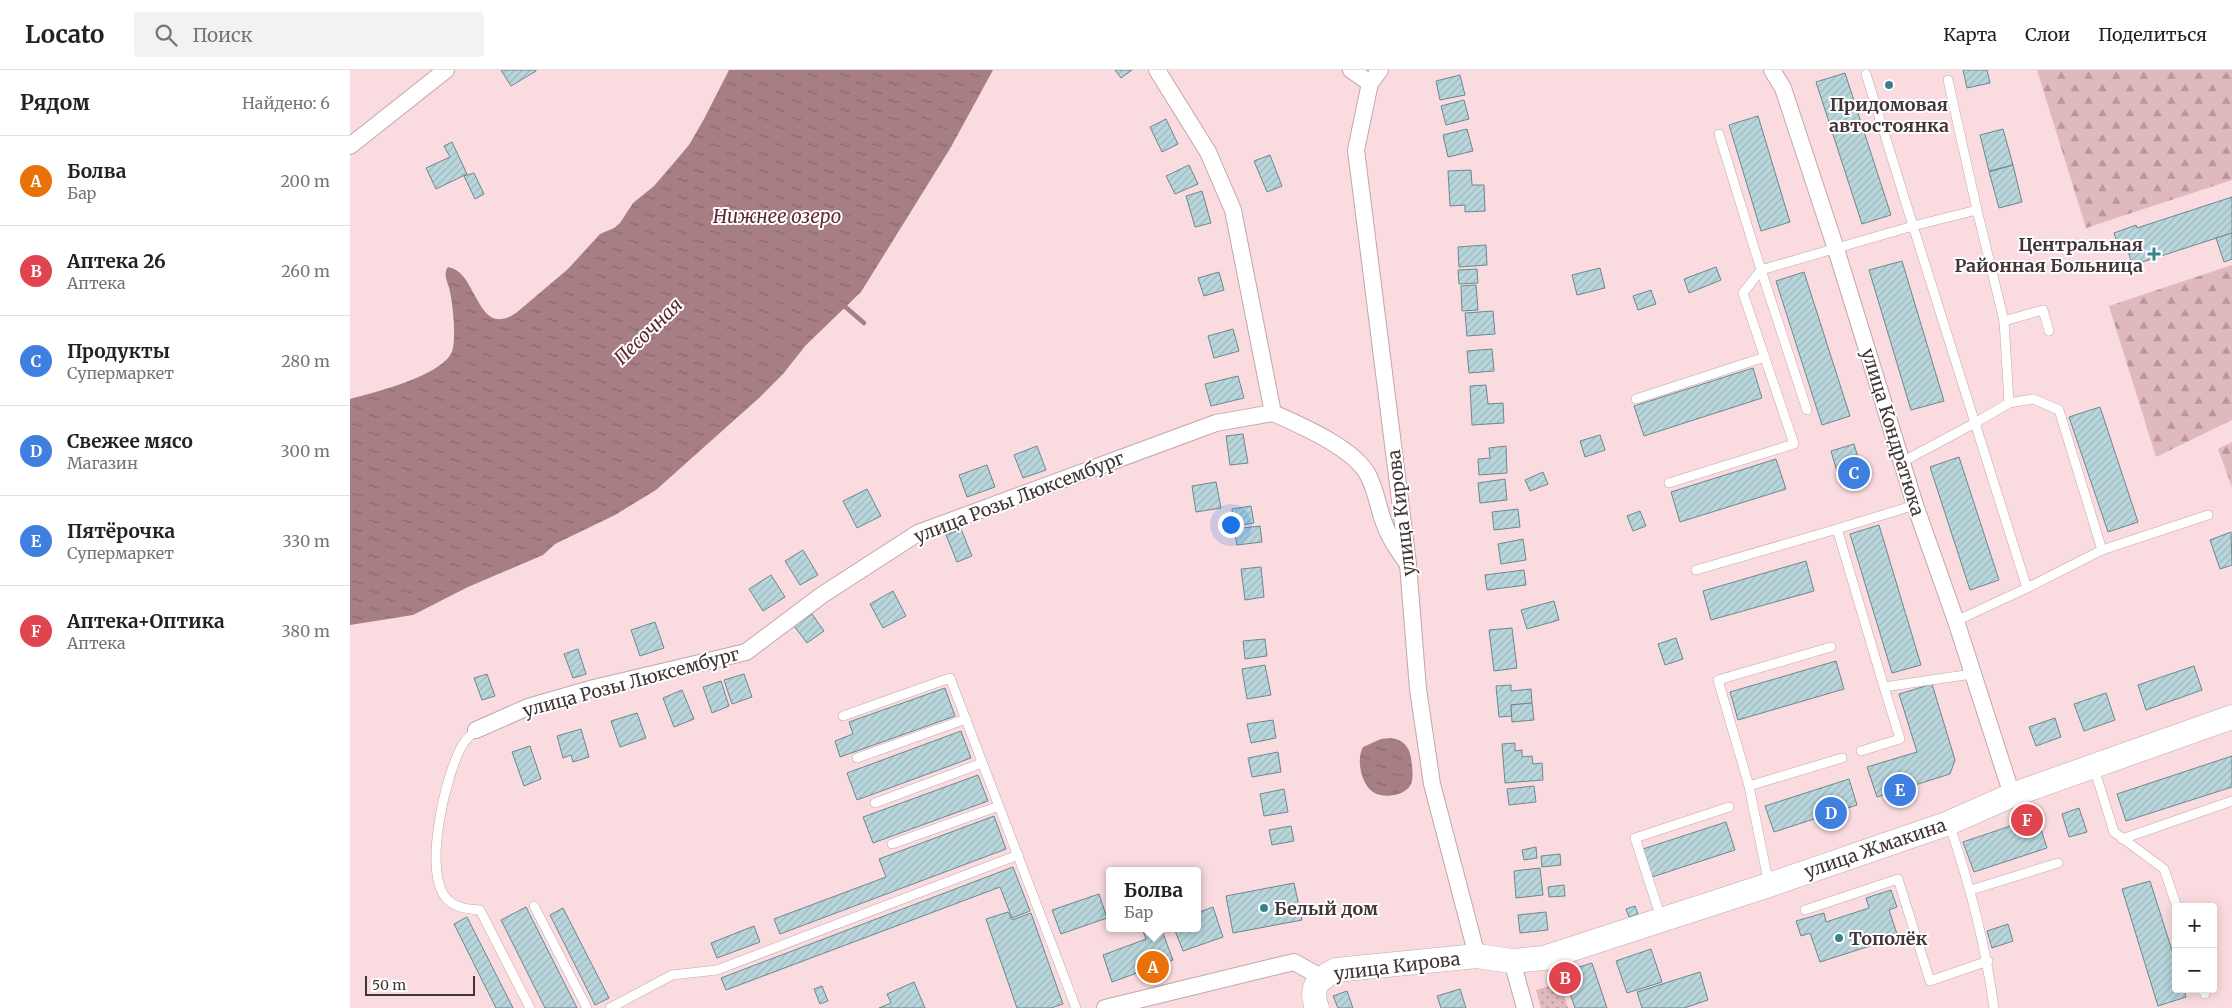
<!DOCTYPE html>
<html lang="ru">
<meta charset="utf-8">
<style>
:root{--surface:#fff;--page:#f2f2f2;--text:#222;--muted:#767676;--line:#e0e0e0;--accent:#2563eb}
body{margin:0;font-family:Merriweather,serif;background:var(--page);color:var(--text)}
.controls{position:absolute;right:15px;bottom:15px;display:grid;overflow:hidden;border-radius:5px;box-shadow:0 2px 12px #0003}
.controls button{width:45px;height:45px;display:grid;place-items:center;padding:0;border:0;border-bottom:1px solid var(--line);background:var(--surface);color:var(--text);font:25px sans-serif}
.scale{position:absolute;left:15px;bottom:12px;width:110px;box-sizing:border-box;padding-left:5px;border:2px solid #413537;border-top:0;font-size:14px;line-height:18px;white-space:nowrap;color:#413537;-webkit-text-stroke:4px #fff;paint-order:stroke}
.you{position:absolute;left:880px;top:454px;width:18px;height:18px;margin:-12px;border:4px solid #fff;border-radius:50%;background:#1a73e8;box-shadow:0 0 0 8px #1a73e833}
.badge{display:grid;place-items:center;width:32px;height:32px;border-radius:50%;background:var(--accent);color:#fff;font-size:16px;font-weight:700}
.pin{position:absolute;translate:-50% -50%;border:2px solid #fff;box-shadow:0 1px 5px #0006}
.popup{position:absolute;left:756px;top:797px;width:95px;height:65px;box-sizing:border-box;display:grid;place-content:center;border-radius:5px;background:var(--surface);filter:drop-shadow(0 1px 4px #0005);font-size:16px;white-space:nowrap;color:var(--muted)}
.popup b{font-size:19px;color:var(--text)}
.popup::after{content:'';position:absolute;left:50%;top:100%;margin-left:-10px;border:10px solid transparent;border-top-color:var(--surface)}
.list{margin:0;padding:0;list-style:none}
h2{display:flex;justify-content:space-between;align-items:center;height:65px;margin:0;padding:0 20px;font-size:21px}
h2 small{font-size:16px;font-weight:400;color:var(--muted)}
.list li{display:grid;grid-template-columns:32px 1fr auto;gap:15px;align-items:center;box-sizing:border-box;height:90px;padding:0 20px;border-top:1px solid var(--line)}
.list b{display:block;font-size:19px;white-space:nowrap}
.list p{margin:0;font-size:16px;white-space:nowrap;color:var(--muted)}
.list em{font-size:16px;font-style:normal;color:var(--muted)}
.icon{flex:none;width:28px;height:28px;fill:none;stroke:currentColor;stroke-width:2;stroke-linecap:round;stroke-linejoin:round}
.map{position:relative;flex:none;width:1882px;height:938px;overflow:hidden}
header{display:flex;align-items:center;gap:30px;box-sizing:border-box;height:70px;padding:0 25px;background:var(--surface);border-bottom:1px solid var(--line)}
header strong{font-size:24px}
nav{display:flex;gap:28px;margin-inline-start:auto;font-size:18px}
.search{width:350px;height:45px;background:var(--page);display:flex;align-items:center;gap:12px;box-sizing:border-box;padding:0 18px;border-radius:5px;color:var(--muted);font-size:19px}
main{display:flex}
aside{flex:1;background:var(--surface)}
.map>svg:first-child{display:block}
</style>
<header>
<strong>Locato</strong>
<div class="search"><svg class="icon" aria-label="search" viewBox="0 0 24 24"><circle cx="10" cy="10" r="6"/><path d="M15 15l6 6"/></svg>Поиск</div>
<nav><a>Карта</a><a>Слои</a><a>Поделиться</a></nav>
</header>
<main>
<aside>
<h2>Рядом<small>Найдено: 6</small></h2>
<ul class="list">
<li><span class="badge" style="background:#e8710a">A</span><div><b>Болва</b><p>Бар</p></div><em>200 m</em></li>
<li><span class="badge" style="background:#e0444e">B</span><div><b>Аптека 26</b><p>Аптека</p></div><em>260 m</em></li>
<li><span class="badge" style="background:#3f7fe0">C</span><div><b>Продукты</b><p>Супермаркет</p></div><em>280 m</em></li>
<li><span class="badge" style="background:#3f7fe0">D</span><div><b>Свежее мясо</b><p>Магазин</p></div><em>300 m</em></li>
<li><span class="badge" style="background:#3f7fe0">E</span><div><b>Пятёрочка</b><p>Супермаркет</p></div><em>330 m</em></li>
<li><span class="badge" style="background:#e0444e">F</span><div><b>Аптека+Оптика</b><p>Аптека</p></div><em>380 m</em></li>
</ul>
</aside>
<div class="map">
<svg width="1882" height="938" viewBox="0 0 1882 938">
<defs>
<pattern id="grass-dots" width="8" height="8" patternUnits="userSpaceOnUse" patternTransform="scale(1.25)"><rect width="8" height="8" fill="#e0b9be"/><path d="M2 2h.1M6 6h.1" fill="none" stroke="#b7979b" stroke-width="1.8" stroke-linecap="round"/></pattern>
<pattern id="forest-firs" width="22" height="20" patternUnits="userSpaceOnUse" patternTransform="scale(1.25)"><rect width="22" height="20" fill="#e0b9be"/><path d="M5 1l3.5 6h-7zM16 11l3.5 6h-7z" fill="#b7979b"/></pattern>
<pattern id="water-ripples" width="26" height="14" patternUnits="userSpaceOnUse" patternTransform="scale(1.25)"><rect width="26" height="14" fill="#a67e83"/><path d="M2 4q2-2 4 0t4 0M15 11q2-2 4 0t4 0" fill="none" stroke="#89686c"/></pattern>
<pattern id="building-hatch" width="6" height="6" patternUnits="userSpaceOnUse" patternTransform="scale(1.25)"><rect width="6" height="6" fill="#b8d6dc"/><path d="M-1 1l2-2M0 6l6-6M5 7l2-2" fill="none" stroke="#9fb8bd"/></pattern>
</defs>
<rect width="100%" height="100%" fill="#fadce0"/>
<path fill="url(#grass-dots)" d="M1210,913L1218,938H1191L1186,920Z"/>
<g fill="url(#forest-firs)">
<path d="M1687,0H1882V110L1736,158Z"/>
<path d="M1882,195V350L1806,387L1759,236Z"/>
<path d="M1882,372V417L1868,379Z"/>
</g>
<g fill="url(#water-ripples)">
<path d="M379,0H643L601,77L511,222L456,275L433,304L409,328L306,420L265,445L205,474L193,485L118,517L63,545L0,555V329C26,322 87,307 101,284C107,273 103,235 100,222C99,214 92,205 98,197C128,201 126,270 166,243L218,199L250,164L264,158L270,153L283,133L304,116L322,95L339,75L354,49Z"/>
<path d="M1041,668C1053,670 1059,676 1061,688C1062,696 1064,706 1061,714C1056,726 1033,729 1023,722C1011,714 1006,689 1013,677L1031,669Z"/>
</g>
<g fill="none" stroke-linecap="round" stroke-linejoin="round">
<path stroke="#a67e83" stroke-width="4.5" d="M492,234L514,253"/>
</g>
<g fill="url(#building-hatch)" stroke="#6c888d">
<path d="M151,0H186V1L161,16Z"/>
<path d="M765,0H782L771,8Z"/>
<path d="M1613,0H1637L1640,13L1617,18Z"/>
<path d="M1495,3L1541,145L1512,154L1466,12Z"/>
<path d="M1110,5L1115,25L1090,30L1086,11Z"/>
<path d="M1114,30L1119,49L1096,55L1091,36Z"/>
<path d="M1408,46L1440,152L1411,161L1379,55Z"/>
<path d="M816,49L828,74L812,82L800,57Z"/>
<path d="M1117,59L1123,81L1098,87L1093,65Z"/>
<path d="M1653,59L1663,95L1639,101L1630,65Z"/>
<path d="M102,72L117,104L86,119L76,98L100,87L94,76Z"/>
<path d="M920,85L932,116L917,122L904,91Z"/>
<path d="M839,95L848,114L825,124L816,106Z"/>
<path d="M1663,95L1672,132L1649,138L1639,102Z"/>
<path d="M1121,100L1122,115H1134L1135,141L1115,142V135L1100,136L1098,101Z"/>
<path d="M124,103L134,124L125,129L114,106Z"/>
<path d="M852,121L861,153L845,157L836,126Z"/>
<path d="M1882,127V163L1783,195L1777,179L1770,181L1764,163L1786,155L1787,158Z"/>
<path d="M1882,163V189L1874,192L1866,168Z"/>
<path d="M1136,175L1137,195L1109,197L1108,177Z"/>
<path d="M1552,191L1594,331L1561,340L1519,200Z"/>
<path d="M1366,197L1371,210L1339,223L1334,209Z"/>
<path d="M1250,198L1255,218L1227,225L1222,205Z"/>
<path d="M1127,199L1128,213L1109,214L1108,200Z"/>
<path d="M869,202L874,220L854,226L848,208Z"/>
<path d="M1454,202L1500,346L1472,355L1426,211Z"/>
<path d="M1126,215L1128,240L1112,241L1111,216Z"/>
<path d="M1301,220L1306,234L1288,240L1283,226Z"/>
<path d="M1143,241L1145,264L1117,266L1115,243Z"/>
<path d="M883,259L889,281L864,288L858,266Z"/>
<path d="M1142,279L1144,301L1119,303L1117,281Z"/>
<path d="M1403,298L1412,328L1294,366L1284,336Z"/>
<path d="M888,306L894,328L861,336L855,314Z"/>
<path d="M1136,315L1138,334L1153,333L1154,353L1122,355L1120,316Z"/>
<path d="M1750,337L1788,452L1758,462L1719,347Z"/>
<path d="M893,364L898,393L880,395L876,366Z"/>
<path d="M1250,365L1255,380L1235,387L1230,371Z"/>
<path d="M1504,374L1514,408L1491,415L1481,381Z"/>
<path d="M687,376L696,400L673,408L664,385Z"/>
<path d="M1156,376L1157,403L1129,405L1128,389L1140,388L1139,378Z"/>
<path d="M1609,387L1649,510L1620,520L1580,397Z"/>
<path d="M1426,389L1436,419L1330,452L1321,422Z"/>
<path d="M637,395L645,417L617,427L609,405Z"/>
<path d="M1193,402L1198,414L1180,421L1175,410Z"/>
<path d="M1155,409L1157,430L1130,433L1128,413Z"/>
<path d="M866,412L871,438L846,442L842,416Z"/>
<path d="M517,419L531,446L507,458L493,431Z"/>
<path d="M901,436L904,453L884,456L882,439Z"/>
<path d="M1168,439L1170,457L1144,460L1142,442Z"/>
<path d="M1290,441L1296,456L1283,461L1277,446Z"/>
<path d="M1529,455L1571,595L1542,603L1500,464Z"/>
<path d="M910,456L912,472L887,475L884,459Z"/>
<path d="M611,459L622,486L607,492L596,465Z"/>
<path d="M1881,462L1882,495L1870,499L1860,470Z"/>
<path d="M1173,469L1176,490L1151,494L1148,474Z"/>
<path d="M453,480L468,505L450,515L435,491Z"/>
<path d="M1456,491L1464,521L1361,550L1353,521Z"/>
<path d="M911,497L914,527L895,530L891,499Z"/>
<path d="M1174,500L1176,515L1137,520L1135,505Z"/>
<path d="M421,505L435,527L413,541L399,519Z"/>
<path d="M543,521L556,546L533,558L520,534Z"/>
<path d="M1204,531L1209,550L1177,559L1171,540Z"/>
<path d="M462,544L474,561L457,573L444,556Z"/>
<path d="M305,552L314,578L290,586L281,560Z"/>
<path d="M1162,558L1167,598L1144,601L1139,560Z"/>
<path d="M1326,568L1333,589L1315,595L1308,574Z"/>
<path d="M915,569L917,586L895,589L893,571Z"/>
<path d="M228,579L236,604L223,608L214,584Z"/>
<path d="M1486,591L1494,619L1388,650L1380,622Z"/>
<path d="M915,595L921,625L897,629L892,599Z"/>
<path d="M1844,596L1852,620L1796,640L1788,615Z"/>
<path d="M137,604L145,626L132,630L124,608Z"/>
<path d="M394,604L402,627L382,634L374,610Z"/>
<path d="M371,611L379,636L362,643L353,617Z"/>
<path d="M1582,614L1605,690L1600,704L1527,727L1517,697L1567,682L1549,624Z"/>
<path d="M1161,615V621L1181,619L1182,633L1161,635L1162,646L1149,647L1146,616Z"/>
<path d="M595,618L605,646L490,687L485,671L503,664L499,652Z"/>
<path d="M332,620L344,649L324,657L313,628Z"/>
<path d="M1756,623L1765,650L1734,661L1724,634Z"/>
<path d="M1182,633L1184,650L1162,652L1161,635Z"/>
<path d="M287,643L296,668L270,677L261,651Z"/>
<path d="M1705,648L1711,667L1686,676L1679,657Z"/>
<path d="M923,650L926,668L901,673L897,654Z"/>
<path d="M231,659L239,687L223,692L221,685L213,688L207,666Z"/>
<path d="M611,661L621,688L507,730L497,703Z"/>
<path d="M1165,673V681L1172,680V687L1182,686L1183,694L1192,693L1193,710L1155,713L1152,674Z"/>
<path d="M180,676L191,709L174,716L162,682Z"/>
<path d="M928,682L931,702L902,707L898,688Z"/>
<path d="M1882,686V717L1776,751L1767,724Z"/>
<path d="M628,705L638,731L523,773L513,747Z"/>
<path d="M1499,709L1507,735L1424,762L1415,736Z"/>
<path d="M1184,716L1186,732L1159,735L1157,719Z"/>
<path d="M934,719L938,742L914,746L910,724Z"/>
<path d="M1729,738L1737,762L1719,767L1712,744Z"/>
<path d="M644,746L656,779L430,864L424,849L536,807L529,789Z"/>
<path d="M1687,747L1697,778L1624,802L1613,772Z"/>
<path d="M1376,752L1385,780L1302,807L1293,779Z"/>
<path d="M941,756L944,771L922,775L919,760Z"/>
<path d="M1186,777L1187,788L1174,790L1172,780Z"/>
<path d="M1210,784L1211,795L1192,797L1191,786Z"/>
<path d="M663,797L680,841L662,848L650,817L376,920L371,908Z"/>
<path d="M1190,798L1193,825L1166,828L1164,801Z"/>
<path d="M1800,811L1826,893V919H1834L1836,927L1808,936L1772,819Z"/>
<path d="M944,813L952,850L883,863L876,826Z"/>
<path d="M1214,815L1215,826L1199,827L1198,817Z"/>
<path d="M1541,820L1547,837L1539,840L1548,867L1470,892L1460,863L1451,866L1446,851L1474,843L1476,852L1519,838L1516,828Z"/>
<path d="M749,824L757,848L711,864L702,840Z"/>
<path d="M1285,836L1288,844L1279,847L1276,839Z"/>
<path d="M176,837L227,938H195L151,850Z"/>
<path d="M863,837L873,867L833,881L824,858H847V843Z"/>
<path d="M213,838L259,928L245,935L200,845Z"/>
<path d="M658,842L662,850L681,843L713,934L701,938H667L636,849Z"/>
<path d="M1196,842L1198,860L1170,863L1168,845Z"/>
<path d="M117,847L163,938H146L104,854Z"/>
<path d="M1658,854L1663,871L1642,878L1637,861Z"/>
<path d="M404,856L410,872L367,888L361,873Z"/>
<path d="M792,858H811L823,890L762,912L753,885L796,869Z"/>
<path d="M1301,879L1312,912L1277,923L1266,891Z"/>
<path d="M1242,893L1257,938H1225L1213,902Z"/>
<path d="M1350,902L1358,930L1334,938H1292L1287,922Z"/>
<path d="M564,912L575,938H529L541,933L537,924Z"/>
<path d="M472,916L478,931L470,934L464,919Z"/>
<path d="M1110,919L1116,938H1091L1087,926Z"/>
<path d="M997,921L1003,938H988L983,926Z"/>
</g>
<g fill="none" stroke-linecap="round" stroke-linejoin="round">
<defs>
<g id="lane">
<path d="M1598,10L1627,140L1654,251L1659,333L1625,353L1563,156L1627,140"/>
<path d="M1654,251L1693,240L1699,261"/>
<path d="M1286,329L1415,287"/>
<path d="M1457,340L1411,200L1563,156L1516,4"/>
<path d="M1552,392L1625,353L1677,518"/>
<path d="M1319,413L1444,374L1393,223L1411,200L1369,64"/>
<path d="M1752,480L1858,445"/>
<path d="M1346,500L1487,459"/>
<path d="M1606,551L1677,518L1752,480L1709,340L1683,329L1659,333"/>
<path d="M1534,617L1487,459L1565,435"/>
<path d="M493,646L600,608L726,938"/>
<path d="M126,660C122,664 116,669 113,674C96,702 71,805 98,830C106,838 119,839 130,840L180,938"/>
<path d="M1511,681L1550,669L1534,617L1622,604"/>
<path d="M507,688L616,649"/>
<path d="M1744,698L1764,762L1814,799L1827,837"/>
<path d="M1399,716L1492,688"/>
<path d="M525,733L632,693"/>
<path d="M1599,753C1620,816 1635,872 1644,938"/>
<path d="M1772,769L1882,731"/>
<path d="M542,774L649,736"/>
<path d="M1419,815L1399,716L1368,610L1481,577"/>
<path d="M1621,820L1708,793"/>
<path d="M184,836L237,938"/>
<path d="M1455,840L1548,809L1580,911L1638,891"/>
<path d="M1311,848L1285,768L1379,737"/>
<path d="M1853,919L1855,924"/>
<path d="M260,938L322,905L367,900L668,785"/>
</g>
<g id="street">
<path d="M807,0L858,82L883,140L923,343"/>
<path d="M1001,0L1020,13"/>
<path d="M1030,0L1020,13L1006,80L1058,494L1068,619L1082,714L1127,886"/>
<path d="M1422,0L1433,18L1486,179L1565,435L1606,551L1662,725"/>
<path d="M0,76L96,0"/>
<path d="M923,343C950,355 1004,378 1018,405C1026,420 1028,437 1034,453C1039,468 1048,480 1057,493"/>
<path d="M126,660L178,637L244,618L396,582L472,525L568,463L866,353L923,343"/>
<path d="M1162,891L1175,938"/>
<path d="M755,938L944,892L971,907"/>
</g>
<path id="secondary" d="M967,938C959,917 968,909 986,900L1127,886L1162,891L1194,888L1419,815L1599,753L1662,725L1882,647"/>
</defs>
<use href="#lane" stroke="#c2a6aa" stroke-width="10"/>
<use href="#street" stroke="#c2a6aa" stroke-width="18"/>
<use href="#secondary" stroke="#c2a6aa" stroke-width="25"/>
<use href="#lane" stroke="#fff" stroke-width="9"/>
<use href="#street" stroke="#fff" stroke-width="16"/>
<use href="#secondary" stroke="#fff" stroke-width="24"/>
</g>
<g fill="#3b818c" stroke="#fff" stroke-width="2">
<circle cx="1539" cy="15" r="5"/>
<path d="M1801.5 176.5h5v5h5v5h-5v5h-5v-5h-5v-5h5z"/>
<circle cx="914" cy="838" r="5"/>
<circle cx="1489" cy="868" r="5"/>
</g>
<g text-anchor="middle" dominant-baseline="central" stroke-width="4" stroke-linejoin="round" paint-order="stroke">
<g font-size="18" font-weight="bold" fill="#413537" stroke="#fff" text-anchor="start">
<text x="1539" y="34" text-anchor="middle">Придомовая<tspan x="1539" dy="21">автостоянка</tspan></text>
<text x="1793" y="174" text-anchor="end">Центральная<tspan x="1793" dy="21">Районная Больница</tspan></text>
<text x="924" y="838">Белый дом</text>
<text x="1499" y="868">Тополёк</text>
</g>
<g font-size="18" fill="#413537" stroke="#fff">
<text transform="translate(1543 362) rotate(73)">улица Кондратюка</text>
<text transform="translate(669 427) rotate(-21)">улица Розы Люксембург</text>
<text transform="translate(1051 443) rotate(-97)">улица Кирова</text>
<text transform="translate(281 612) rotate(-15)">улица Розы Люксембург</text>
<text transform="translate(1525 778) rotate(-19)">улица Жмакина</text>
<text transform="translate(1047 896) rotate(-7)">улица Кирова</text>
</g>
<g font-size="19" font-style="italic" fill="#602935" stroke="#fff">
<text x="427" y="146">Нижнее озеро</text>
<text transform="translate(298 261) rotate(-44)">Песочная</text>
</g>
</g>
</svg>
<div class="controls">
<button>+</button>
<button>−</button>
</div>
<div class="scale">50 m</div>
<div class="you"></div>
<div class="pin badge" style="left:803px;top:897px;background:#e8710a">A</div>
<div class="popup"><b>Болва</b>Бар</div>
<div class="pin badge" style="left:1215px;top:908px;background:#e0444e">B</div>
<div class="pin badge" style="left:1504px;top:403px;background:#3f7fe0">C</div>
<div class="pin badge" style="left:1481px;top:743px;background:#3f7fe0">D</div>
<div class="pin badge" style="left:1550px;top:720px;background:#3f7fe0">E</div>
<div class="pin badge" style="left:1677px;top:750px;background:#e0444e">F</div>
</div>
</main>
